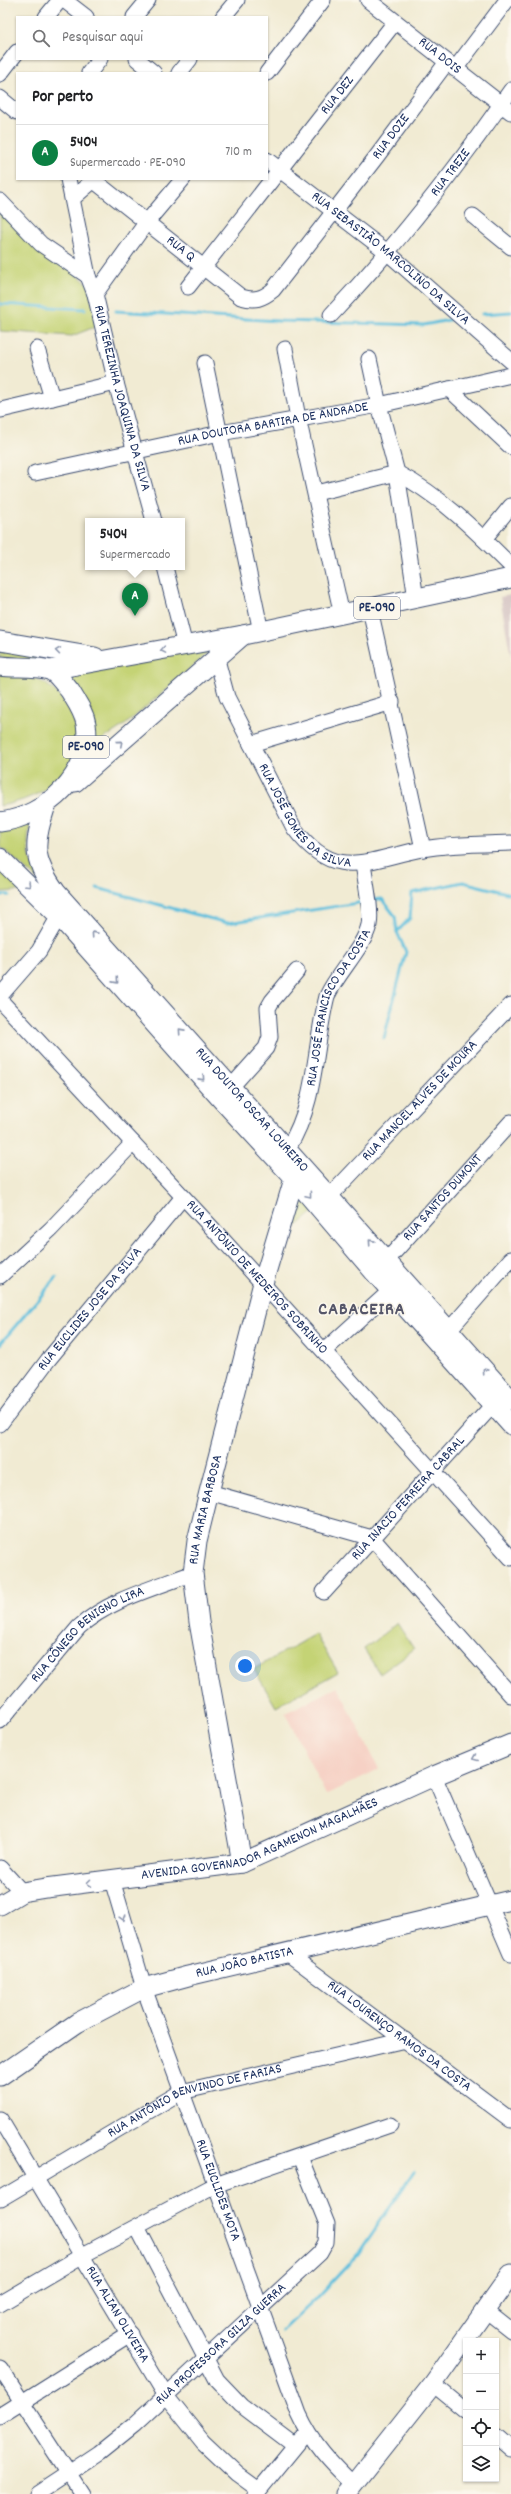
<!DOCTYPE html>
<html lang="pt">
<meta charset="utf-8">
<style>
:root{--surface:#fff;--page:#f6f6f6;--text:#202124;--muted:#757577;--line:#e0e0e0;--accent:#0b8043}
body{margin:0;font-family:Dekko,sans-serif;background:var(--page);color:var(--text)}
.controls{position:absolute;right:12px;bottom:12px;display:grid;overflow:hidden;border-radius:0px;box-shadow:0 1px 3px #0004}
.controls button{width:36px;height:36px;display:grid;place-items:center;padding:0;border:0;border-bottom:1px solid var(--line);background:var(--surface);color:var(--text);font:20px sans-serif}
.you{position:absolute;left:245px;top:1666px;width:14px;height:14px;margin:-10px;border:3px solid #fff;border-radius:50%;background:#1a73e8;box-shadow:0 0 0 6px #1a73e833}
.badge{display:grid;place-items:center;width:26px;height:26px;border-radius:50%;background:var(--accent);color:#fff;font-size:13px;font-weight:700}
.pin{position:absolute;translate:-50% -33px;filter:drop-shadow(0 1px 2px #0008)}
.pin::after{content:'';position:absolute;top:21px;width:14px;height:12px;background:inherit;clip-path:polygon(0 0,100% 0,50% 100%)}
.popup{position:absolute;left:85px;top:518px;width:100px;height:52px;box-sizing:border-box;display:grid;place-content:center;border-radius:0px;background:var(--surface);filter:drop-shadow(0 1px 3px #0005);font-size:13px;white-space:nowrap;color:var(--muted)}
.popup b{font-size:15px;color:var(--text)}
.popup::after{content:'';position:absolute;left:50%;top:100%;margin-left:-8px;border:8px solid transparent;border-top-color:var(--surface)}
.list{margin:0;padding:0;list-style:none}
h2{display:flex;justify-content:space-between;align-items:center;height:52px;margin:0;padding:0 16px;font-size:17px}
h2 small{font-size:13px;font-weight:400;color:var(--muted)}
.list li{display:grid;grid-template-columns:26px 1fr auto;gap:12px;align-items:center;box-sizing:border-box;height:56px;padding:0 16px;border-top:1px solid var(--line)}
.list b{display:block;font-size:15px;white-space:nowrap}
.list p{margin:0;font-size:13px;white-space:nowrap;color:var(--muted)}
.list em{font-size:13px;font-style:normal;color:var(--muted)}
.icon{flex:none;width:22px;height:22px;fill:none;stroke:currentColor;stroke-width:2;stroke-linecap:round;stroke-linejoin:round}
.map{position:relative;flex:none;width:511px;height:2494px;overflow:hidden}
.search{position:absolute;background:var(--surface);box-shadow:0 1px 3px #0004;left:16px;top:16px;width:252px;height:44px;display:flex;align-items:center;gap:10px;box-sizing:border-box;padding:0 14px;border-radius:0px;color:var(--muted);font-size:15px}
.panel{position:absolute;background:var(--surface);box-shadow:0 1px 3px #0004;left:16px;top:72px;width:252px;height:108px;border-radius:0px}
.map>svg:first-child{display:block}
</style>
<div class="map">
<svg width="511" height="2494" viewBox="0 0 511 2494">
<rect width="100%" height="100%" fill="#fbf7ec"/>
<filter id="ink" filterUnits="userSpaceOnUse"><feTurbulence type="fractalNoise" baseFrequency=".025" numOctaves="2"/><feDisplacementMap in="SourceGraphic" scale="8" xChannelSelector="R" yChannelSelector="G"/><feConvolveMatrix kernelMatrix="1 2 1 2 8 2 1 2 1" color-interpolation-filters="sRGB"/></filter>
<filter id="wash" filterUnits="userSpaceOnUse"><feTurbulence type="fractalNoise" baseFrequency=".012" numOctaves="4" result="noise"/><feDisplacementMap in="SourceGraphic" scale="16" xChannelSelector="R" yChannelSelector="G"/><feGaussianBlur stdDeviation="0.9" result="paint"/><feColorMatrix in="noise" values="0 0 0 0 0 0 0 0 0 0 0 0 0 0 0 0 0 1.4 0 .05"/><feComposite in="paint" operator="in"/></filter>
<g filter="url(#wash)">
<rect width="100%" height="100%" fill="#f1ebd3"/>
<path fill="#f6d1c5" d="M338,1687L379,1769L326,1795L285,1713Z"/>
<path fill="#d1bfbf" d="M511,595V657L500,597Z"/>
<g fill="#c4d375" stroke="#70816a">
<path d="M0,212L13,220L89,285L97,326L72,336L0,331Z"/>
<path d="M216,646L126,724L94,745L60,673Z"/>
<path d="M0,647L52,657L56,662L0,658Z"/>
<path d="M0,672C11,674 26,674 36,679C75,695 93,749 58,780C42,794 21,802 0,806Z"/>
<path d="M31,822C24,848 30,859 41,883L0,846V825Z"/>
<path d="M0,863L29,890L0,892Z"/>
<path d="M296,1189L316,1210L284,1237Z"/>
<path d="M397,1623L414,1649L380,1674L364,1649Z"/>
<path d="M315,1634L338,1672L276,1707L254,1669Z"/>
</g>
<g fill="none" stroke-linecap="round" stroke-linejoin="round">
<g stroke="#5fbfdd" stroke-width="3">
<path d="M0,304L85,309"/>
<path d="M116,311L279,321L424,325L449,320"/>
<path d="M482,314L511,312"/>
<path d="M97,888L227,923L365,902"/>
<path d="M0,895H9"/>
<path d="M372,900L382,899L395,916L397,932L410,918L412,893L463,882L511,894"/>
<path d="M384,1038L406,952L397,932"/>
<path d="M0,1344L57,1277"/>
<path d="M282,2331L315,2300L358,2254L414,2172"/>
</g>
</g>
</g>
<g filter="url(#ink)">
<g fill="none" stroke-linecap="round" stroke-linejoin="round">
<defs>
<g id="minor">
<path d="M64,0L86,17"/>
<path id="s1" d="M368,0L511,112"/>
<path d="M46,17L60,0"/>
<path d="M134,17L148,0"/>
<path d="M223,17L237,0"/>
<path d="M137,59L154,73"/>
<path d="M455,69L507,0"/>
<path d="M89,73L100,59"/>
<path d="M179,73L190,59"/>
<path d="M267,73L323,0"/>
<path d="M0,74L17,52"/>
<path d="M0,98L17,112"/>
<path id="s2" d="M267,160L387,252L511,361"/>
<path id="s3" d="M68,179L88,276L95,294L116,383L154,521"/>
<path id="s4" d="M92,179L241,297C255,301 262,299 273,290L377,156L447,62"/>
<path d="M73,198L95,179"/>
<path d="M0,201L41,244L88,276"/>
<path d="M473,216L511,247"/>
<path id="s5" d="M188,287L395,22"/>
<path d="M95,294L146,223L183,179"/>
<path id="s6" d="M331,315C396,246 457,168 511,90"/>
<path d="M37,349L52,398"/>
<path d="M285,349L298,418L342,615"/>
<path d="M369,359L379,405L397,473L416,599"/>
<path d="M205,363L261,632"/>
<path d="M449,389L511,447"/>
<path d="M1,410L116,383"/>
<path id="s7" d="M35,473L220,433L379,405L511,375"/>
<path d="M316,493L397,473C440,495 477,532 511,566"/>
<path d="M484,539L511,506"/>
<path d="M165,567L185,646"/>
<path d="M370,609L423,849"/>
<path id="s8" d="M217,660L227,697L294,828C335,883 366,860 422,849C451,844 482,844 511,843"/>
<path d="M251,744L392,702"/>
<path d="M0,996L39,951L59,916"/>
<path id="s9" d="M0,1000L214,1230L511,1558"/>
<path d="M224,1095L266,1048L270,1037L268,1008L272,1001L297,971"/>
<path id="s10" d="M288,1148C317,1102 314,1047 327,996C338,972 364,947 369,925C372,910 365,879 363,864"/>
<path id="s11" d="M330,1196L511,1005"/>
<path id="s12" d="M380,1268L511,1122"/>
<path d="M0,1276L51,1229L133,1143"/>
<path d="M449,1330L511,1259"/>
<path d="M324,1351L399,1283"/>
<path id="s13" d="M0,1424L48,1360L183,1197"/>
<path d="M209,1492L372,1538L511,1695"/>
<path id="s14" d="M324,1592L500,1397"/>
<path id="s15" d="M0,1721L79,1627C110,1599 155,1588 193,1573"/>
<path d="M434,1776L511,1954"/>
<path d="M0,1868L22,1892"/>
<path id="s16" d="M112,1880L144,1988L299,2414C312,2443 331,2463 354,2485"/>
<path id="s17" d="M286,1952L511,2120"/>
<path id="s18" d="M0,2119L166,2396L203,2442L237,2474L259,2490"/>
<path id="s19" d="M0,2199L181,2092L405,2040"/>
<path d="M137,2227L217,2380L241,2405L294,2445"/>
<path d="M0,2304L83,2255L215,2185L390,2125"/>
<path d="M487,2311L511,2330"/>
<path d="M0,2368L82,2494"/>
<path d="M433,2384L466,2411"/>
<path d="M0,2416L130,2334"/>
<path d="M496,2436L511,2449"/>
<path id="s20" d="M37,2494L99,2453L134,2425L320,2253L326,2242L327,2224L300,2157"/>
<path d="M256,2494L301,2439"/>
</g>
<g id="major">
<path d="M0,641L95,657"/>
<path d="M0,666C15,668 34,666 49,670C56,672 65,685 70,691C76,701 84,712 86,724C94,773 45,817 0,822"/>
<path d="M50,670L243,635L511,578"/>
<path d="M75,782L243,635"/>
<path id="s21" d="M47,802C34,843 30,856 56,892L511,1400"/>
<path d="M0,858L59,916L221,1099L293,1177L375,1273L511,1425"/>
<path id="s22" d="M242,1863L199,1622L193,1573L197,1541L209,1492L263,1283L297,1169"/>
<path id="s23" d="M0,1905L22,1892L46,1888L242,1863L434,1776L511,1744"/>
<path id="s24" d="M0,2076L77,2023L144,1988L188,1976L511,1900"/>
<path d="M346,2494L433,2384L511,2274"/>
</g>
</defs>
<use href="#minor" stroke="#3b4b70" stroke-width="17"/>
<use href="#major" stroke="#3b4b70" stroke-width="21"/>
<use href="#minor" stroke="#fff" stroke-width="15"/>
<use href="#major" stroke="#fff" stroke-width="19"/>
</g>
<defs><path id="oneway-chevron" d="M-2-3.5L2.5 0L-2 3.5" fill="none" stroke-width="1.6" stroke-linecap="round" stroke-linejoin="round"/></defs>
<g stroke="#8d97ae">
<use href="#oneway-chevron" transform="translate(163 650) rotate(170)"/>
<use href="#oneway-chevron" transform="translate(58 651) rotate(-172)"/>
<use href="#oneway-chevron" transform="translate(120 743) rotate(-41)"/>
<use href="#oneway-chevron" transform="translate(28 885) rotate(45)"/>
<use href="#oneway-chevron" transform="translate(94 934) rotate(-132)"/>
<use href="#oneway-chevron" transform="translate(116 981) rotate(48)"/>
<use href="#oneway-chevron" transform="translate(181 1031) rotate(-132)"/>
<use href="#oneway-chevron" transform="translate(202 1078) rotate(48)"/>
<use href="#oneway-chevron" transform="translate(309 1195) rotate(50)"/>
<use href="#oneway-chevron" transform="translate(371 1242) rotate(-132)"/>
<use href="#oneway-chevron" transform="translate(485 1371) rotate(-132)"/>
<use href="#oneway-chevron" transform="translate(475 1758) rotate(158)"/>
<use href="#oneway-chevron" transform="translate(89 1883) rotate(173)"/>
<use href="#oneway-chevron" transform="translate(123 1918) rotate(73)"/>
</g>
</g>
<g text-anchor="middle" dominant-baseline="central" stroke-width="3" stroke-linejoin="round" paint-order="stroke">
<g fill="#fbf7ec" stroke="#5e6b89" stroke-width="1">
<rect x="354" y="597" width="46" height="22" rx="3"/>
<rect x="63" y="736" width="46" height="22" rx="3"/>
</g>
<g font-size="13" font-weight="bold" fill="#1b2f5e">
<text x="377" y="608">PE-090</text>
<text x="86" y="747">PE-090</text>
</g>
<g font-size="14" fill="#1b2f5e" stroke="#fbf7ec">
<text stroke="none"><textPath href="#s1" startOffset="91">RUA DOIS</textPath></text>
<text stroke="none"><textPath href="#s5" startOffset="243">RUA DEZ</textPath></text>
<text stroke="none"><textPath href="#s4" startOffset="418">RUA DOZE</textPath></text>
<text stroke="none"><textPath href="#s6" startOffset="186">RUA TREZE</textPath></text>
<text stroke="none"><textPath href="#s4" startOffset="113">RUA Q</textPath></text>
<text stroke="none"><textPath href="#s2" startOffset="158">RUA SEBASTIÃO MARCOLINO DA SILVA</textPath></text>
<text stroke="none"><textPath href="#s3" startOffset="226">RUA TEREZINHA JOAQUINA DA SILVA</textPath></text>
<text stroke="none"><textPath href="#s7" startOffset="243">RUA DOUTORA BARTIRA DE ANDRADE</textPath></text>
<text stroke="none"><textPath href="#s8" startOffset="185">RUA JOSÉ GOMES DA SILVA</textPath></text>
<text stroke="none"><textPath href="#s10" startOffset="151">RUA JOSÉ FRANCISCO DA COSTA</textPath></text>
<text stroke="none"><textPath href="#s11" startOffset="131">RUA MANOEL ALVES DE MOURA</textPath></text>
<text stroke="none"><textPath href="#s21" startOffset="389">RUA DOUTOR OSCAR LOUREIRO</textPath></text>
<text stroke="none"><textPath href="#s12" startOffset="94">RUA SANTOS DUMONT</textPath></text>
<text stroke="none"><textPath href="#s9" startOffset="378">RUA ANTÔNIO DE MEDEIROS SOBRINHO</textPath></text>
<text stroke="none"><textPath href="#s13" startOffset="146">RUA EUCLIDES JOSE DA SILVA</textPath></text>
<text stroke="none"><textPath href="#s14" startOffset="126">RUA INÁCIO FERREIRA CABRAL</textPath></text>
<text stroke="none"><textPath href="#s22" startOffset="359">RUA MARIA BARBOSA</textPath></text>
<text stroke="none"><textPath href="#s15" startOffset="125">RUA CÔNEGO BENIGNO LIRA</textPath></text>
<text stroke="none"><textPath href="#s23" startOffset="271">AVENIDA GOVERNADOR AGAMENON MAGALHÃES</textPath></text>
<text stroke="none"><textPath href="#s24" startOffset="273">RUA JOÃO BATISTA</textPath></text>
<text stroke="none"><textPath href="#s17" startOffset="141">RUA LOURENÇO RAMOS DA COSTA</textPath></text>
<text stroke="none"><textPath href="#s19" startOffset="220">RUA ANTÔNIO BENVINDO DE FARIAS</textPath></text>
<text stroke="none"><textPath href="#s16" startOffset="328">RUA EUCLIDES MOTA</textPath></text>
<text stroke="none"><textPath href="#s18" startOffset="228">RUA ALIAN OLIVEIRA</textPath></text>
<text stroke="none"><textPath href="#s20" startOffset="238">RUA PROFESSORA GILZA GUERRA</textPath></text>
</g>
<g font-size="18" font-weight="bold" letter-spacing="1" fill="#555669" stroke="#fbf7ec">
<text x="362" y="1310">CABACEIRA</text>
</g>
</g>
</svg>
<div class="controls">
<button>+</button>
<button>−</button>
<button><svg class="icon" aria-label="locate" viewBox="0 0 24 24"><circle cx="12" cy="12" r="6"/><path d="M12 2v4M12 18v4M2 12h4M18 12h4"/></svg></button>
<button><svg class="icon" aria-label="layers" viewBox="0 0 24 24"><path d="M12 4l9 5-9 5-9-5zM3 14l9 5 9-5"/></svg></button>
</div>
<div class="you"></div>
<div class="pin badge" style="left:135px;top:616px">A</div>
<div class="popup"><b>5404</b>Supermercado</div>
<div class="search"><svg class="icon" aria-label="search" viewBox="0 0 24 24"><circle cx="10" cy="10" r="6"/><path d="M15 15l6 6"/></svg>Pesquisar aqui</div>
<section class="panel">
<h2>Por perto<small></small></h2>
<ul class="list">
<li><span class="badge">A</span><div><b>5404</b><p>Supermercado · PE-090</p></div><em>710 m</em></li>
</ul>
</section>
</div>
